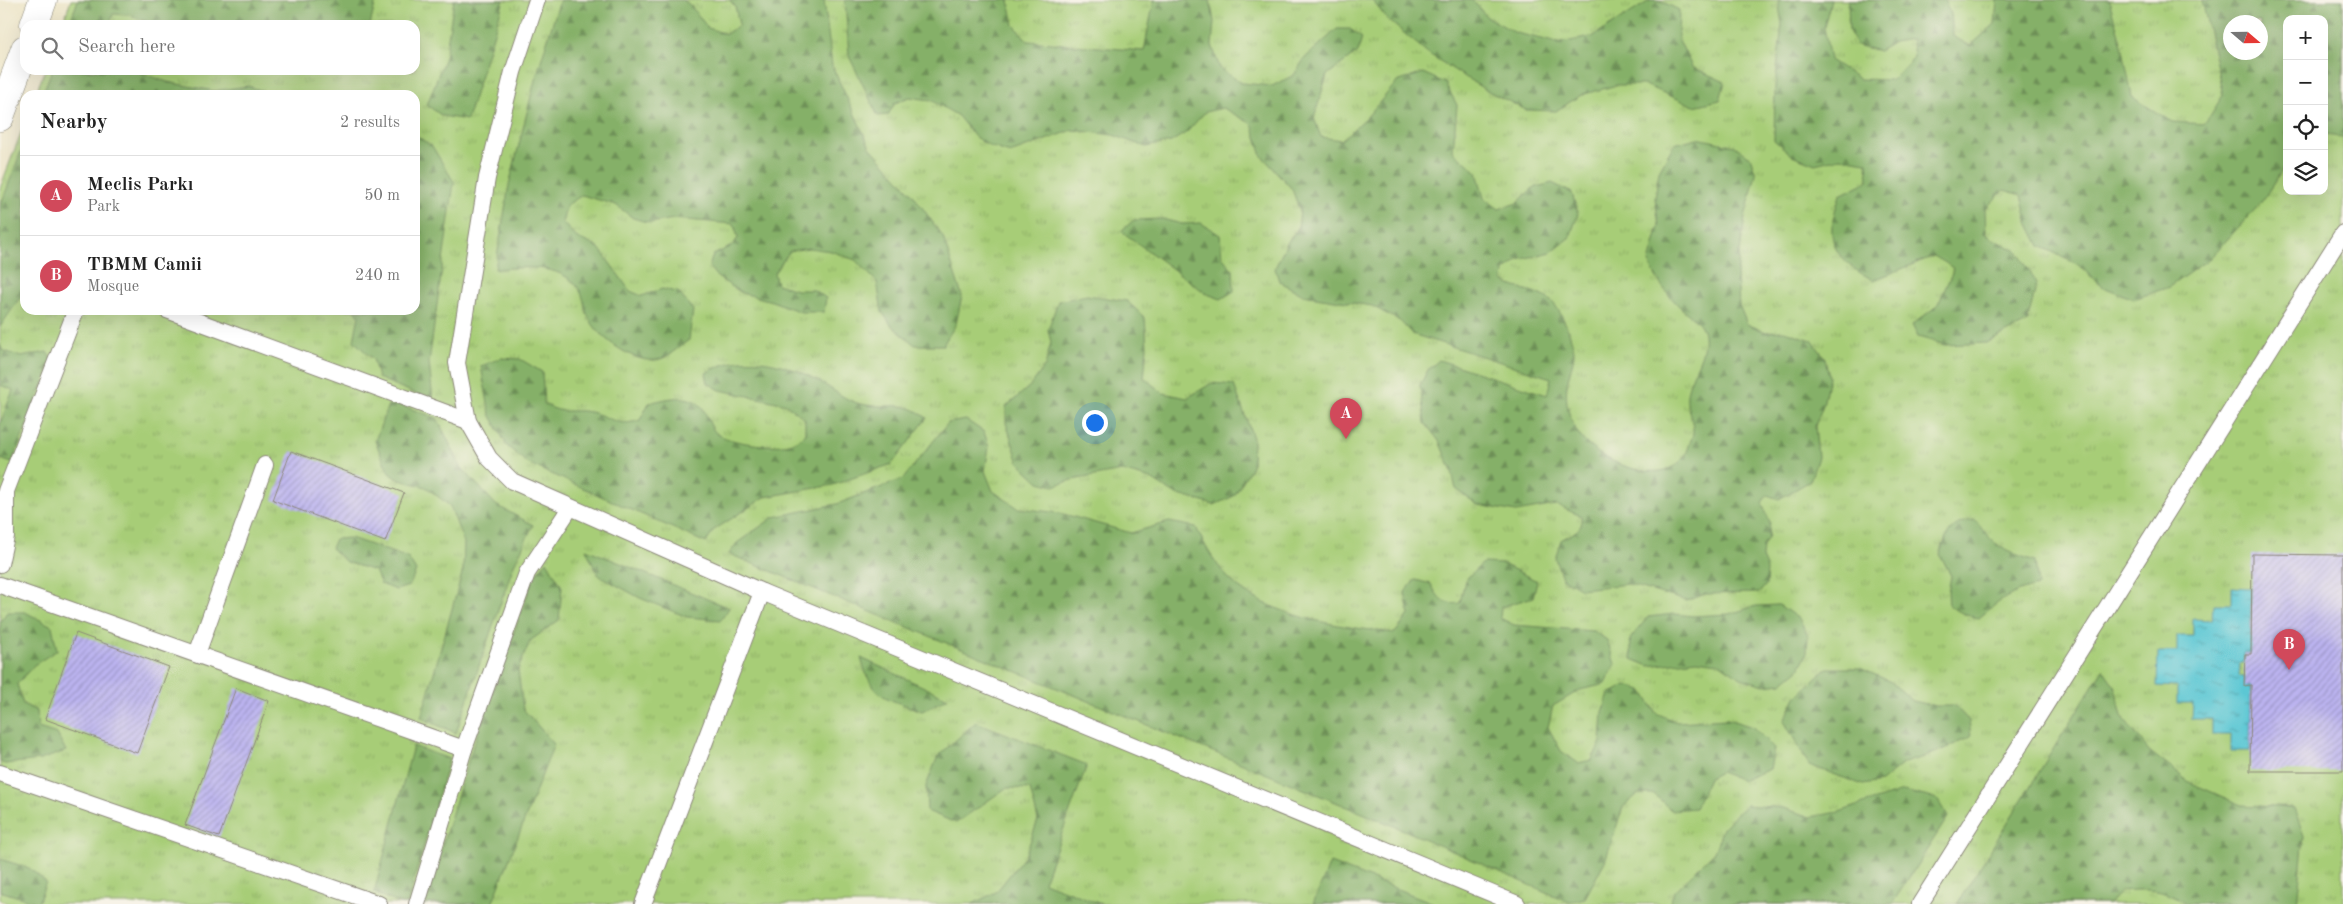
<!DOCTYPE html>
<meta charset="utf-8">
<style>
:root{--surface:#fff;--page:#f6f6f6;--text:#222;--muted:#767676;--line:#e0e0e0;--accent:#d1495b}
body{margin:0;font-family:"Old Standard TT",serif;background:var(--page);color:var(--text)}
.controls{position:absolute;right:15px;top:15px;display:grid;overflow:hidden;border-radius:10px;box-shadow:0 5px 20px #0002}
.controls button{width:45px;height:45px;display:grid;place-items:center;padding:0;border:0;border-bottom:1px solid var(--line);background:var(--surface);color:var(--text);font:25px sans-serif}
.compass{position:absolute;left:2223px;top:15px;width:45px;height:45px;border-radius:50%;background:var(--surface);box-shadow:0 5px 20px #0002;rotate:110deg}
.you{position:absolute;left:1094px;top:422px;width:18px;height:18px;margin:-12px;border:4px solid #fff;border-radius:50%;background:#1a73e8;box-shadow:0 0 0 8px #1a73e833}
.badge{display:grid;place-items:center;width:32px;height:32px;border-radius:50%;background:var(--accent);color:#fff;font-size:16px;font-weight:700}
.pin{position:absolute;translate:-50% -41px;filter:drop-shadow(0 1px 2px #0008)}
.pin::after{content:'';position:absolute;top:26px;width:18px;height:15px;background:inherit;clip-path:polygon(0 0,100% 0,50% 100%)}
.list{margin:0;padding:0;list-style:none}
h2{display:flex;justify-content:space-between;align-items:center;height:65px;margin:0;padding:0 20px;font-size:21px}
h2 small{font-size:16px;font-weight:400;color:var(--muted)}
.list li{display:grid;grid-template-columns:32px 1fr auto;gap:15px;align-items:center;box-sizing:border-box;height:80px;padding:0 20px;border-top:1px solid var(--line)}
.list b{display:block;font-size:19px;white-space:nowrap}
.list p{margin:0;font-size:16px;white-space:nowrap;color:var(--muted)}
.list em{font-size:16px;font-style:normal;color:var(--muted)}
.icon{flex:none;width:28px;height:28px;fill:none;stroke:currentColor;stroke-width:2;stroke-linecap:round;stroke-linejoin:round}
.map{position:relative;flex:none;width:2343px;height:904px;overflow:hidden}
.search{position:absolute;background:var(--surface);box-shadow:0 5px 20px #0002;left:20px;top:20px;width:400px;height:55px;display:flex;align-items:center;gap:12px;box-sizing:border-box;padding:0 18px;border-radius:15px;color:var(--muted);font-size:19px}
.panel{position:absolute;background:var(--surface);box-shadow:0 5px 20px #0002;left:20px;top:90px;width:400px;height:225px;border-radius:15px}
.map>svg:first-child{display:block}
</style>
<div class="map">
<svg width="2343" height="904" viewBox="0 0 2343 904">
<defs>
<pattern id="grass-tufts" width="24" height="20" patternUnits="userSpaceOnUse" patternTransform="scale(1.25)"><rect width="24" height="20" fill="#a7cd77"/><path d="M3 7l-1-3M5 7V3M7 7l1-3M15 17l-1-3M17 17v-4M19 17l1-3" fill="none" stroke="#90b067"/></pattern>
<pattern id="forest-firs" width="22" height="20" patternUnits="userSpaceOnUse" patternTransform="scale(1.25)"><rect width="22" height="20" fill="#85b068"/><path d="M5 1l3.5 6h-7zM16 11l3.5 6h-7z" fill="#6d8f56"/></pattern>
<pattern id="water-ripples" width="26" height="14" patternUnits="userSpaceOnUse" patternTransform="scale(1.25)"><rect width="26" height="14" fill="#5bc7d4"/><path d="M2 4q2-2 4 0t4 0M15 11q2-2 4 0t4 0" fill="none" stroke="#4ba2ac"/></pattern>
<pattern id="building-hatch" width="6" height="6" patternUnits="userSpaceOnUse" patternTransform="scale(1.25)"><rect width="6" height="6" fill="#bcb4f0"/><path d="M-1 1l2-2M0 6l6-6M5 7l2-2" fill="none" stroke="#9993c3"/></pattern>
</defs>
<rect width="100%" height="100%" fill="#f7f3e8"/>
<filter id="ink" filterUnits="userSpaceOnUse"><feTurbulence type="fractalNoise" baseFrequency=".02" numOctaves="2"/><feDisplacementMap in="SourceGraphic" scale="10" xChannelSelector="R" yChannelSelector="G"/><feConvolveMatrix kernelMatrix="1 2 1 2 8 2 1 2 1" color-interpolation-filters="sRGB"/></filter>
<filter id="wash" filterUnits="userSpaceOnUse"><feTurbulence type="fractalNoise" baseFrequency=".0096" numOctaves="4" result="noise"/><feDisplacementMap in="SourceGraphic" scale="20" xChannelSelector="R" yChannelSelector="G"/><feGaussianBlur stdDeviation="1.12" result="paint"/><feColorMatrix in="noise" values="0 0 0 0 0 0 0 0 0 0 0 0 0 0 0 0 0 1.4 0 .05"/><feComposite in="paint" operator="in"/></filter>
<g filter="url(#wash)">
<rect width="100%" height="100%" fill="#ede5c8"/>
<path fill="url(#grass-tufts)" stroke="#697c51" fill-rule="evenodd" d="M71,0H2343V904H9L0,900V188L25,122V310H415V95H35L45,70H415V25H62ZM2287,19H2324V191H2287ZM2230,22H2260V52H2230Z"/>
<g fill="url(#forest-firs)" stroke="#586e4a" fill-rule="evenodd">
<path d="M78,0H376L370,25H154L130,15L113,14L110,25H69Z"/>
<path d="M454,0H504L467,120L442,116L427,105L445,57Z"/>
<path d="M560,0H683L690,5L708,28L726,34L739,25L735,6L729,0H824L832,66L870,147L914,196L943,237L962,296L956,324L943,345H915L892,326L882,312L877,282L855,260L831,251L809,248L790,251L774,273L777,284L797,290H814L826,298L824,312H801L772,301L742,293L717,277L709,267L713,255L732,246L738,238L734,224L674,219L650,223L633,218L616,205L582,195L567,205L562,222L576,237L599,248L630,291L642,296L662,289L678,292L693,310L689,340C681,345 672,354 663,358C640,369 597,338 588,316C582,302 586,295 573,282C552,263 520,268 495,269L509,185L535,80Z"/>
<path d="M845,0H1009L1014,25L1028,41L1144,51L1154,0H1210L1214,21L1212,45L1220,69L1242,83L1272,86L1294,75L1305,58L1337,29H1350L1362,38L1358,52L1327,75L1314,118L1321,137L1341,140L1366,118L1397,82L1423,73L1445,83L1457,105L1453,151L1477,172L1484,198L1499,209L1517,203L1533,188L1552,183L1572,193L1578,214L1570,237L1551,252L1518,260L1504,271L1503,281C1517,291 1537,289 1551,301C1561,309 1573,339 1574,352C1574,363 1568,375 1567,385C1564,406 1572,430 1587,444C1611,467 1676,491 1689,446C1690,442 1693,436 1693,432C1694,420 1685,407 1687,395C1689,373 1713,349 1701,326C1697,319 1687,314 1681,308C1666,293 1657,281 1649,262L1659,226L1655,198L1659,171L1674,144L1697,138L1735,146L1750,157L1756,174L1745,217L1737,274L1739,305L1747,324L1766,332L1784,331L1812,340L1825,358L1829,377L1823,405L1815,426L1818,457L1810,481L1779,499L1767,495L1762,503L1770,522L1768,538L1763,545L1762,558L1767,569L1766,585L1759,593L1705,594L1687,601L1628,584L1581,589L1562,578L1555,558L1561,540C1572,533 1585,530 1581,516L1556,505L1516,512L1478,505L1456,489L1451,469L1439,441L1425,423L1420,385L1428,370L1439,360L1547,395L1551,378L1412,334L1400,321L1372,306L1303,295L1279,281L1275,268L1287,243L1298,228L1300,211L1292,189L1262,156L1252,124L1223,108L1205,112L1187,132L1171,142L1146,147L1113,135L1073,130L1010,153L989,146L975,137L958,116L931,100L909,97L895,103L888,115L878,116L849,56Z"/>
<path d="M1372,0H1472L1487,17L1516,33L1559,43L1592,37L1651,0H1659L1679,10L1678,38L1692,67L1725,82L1720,100L1694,106L1645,85H1617L1581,95L1556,111L1526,110L1484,89L1429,54L1387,19Z"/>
<path d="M1778,0H1831L1824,27L1830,60L1859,79L1892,80L1914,57L1912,39L1894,42L1879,51L1856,45L1849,31L1848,0H1944L1951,14L1953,36L1970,46L1995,24L1997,0H2109L2123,49L2132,97L2172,122L2205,124L2223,95L2202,0H2343V137L2324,135V19H2287V163L2260,204L2210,258L2169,287L2134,299L2103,287L2077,264L2040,246L2027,220L2021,195L2004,190L1985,209L1986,235L2017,251L2037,283L2027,323L1986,343L1946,345L1918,337L1912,325L1938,305L1954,268L1934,256L1874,280C1851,269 1830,255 1832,226C1833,216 1837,205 1840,195L1868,181L1867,162L1840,158L1815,164L1792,155L1774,140L1775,87L1782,24ZM2230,22H2260V52H2230Z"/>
<path d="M52,70H134L167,82L214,91L248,86L275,95H42Z"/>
<path d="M415,135L432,146L454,182L429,362L433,401L378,378L373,359L354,341L359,315L355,310H415Z"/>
<path d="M25,141V298L19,299L0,327V207Z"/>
<path d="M1162,219L1182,224L1201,223L1220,235L1222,257L1233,270L1234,291L1221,299L1207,294L1121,231L1134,220Z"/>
<path d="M1087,295L1127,301L1145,318L1147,347L1144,378L1163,393L1187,398L1212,383L1234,385L1253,438L1252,466L1234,496L1214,505L1175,494L1151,479L1122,471L1072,480L1054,486L1039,482L1019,463L1006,423V407L1031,385L1045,366L1051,342L1048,330L1058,301Z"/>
<path d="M0,344L2,350L21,357L47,352L52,361L12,463L0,459V424L13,390L0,385Z"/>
<path d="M501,358L520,359L542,372L544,404C566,416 568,408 590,412C610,416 617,428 640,420L649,403C665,399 688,392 701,406C707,413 709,426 716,433C729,443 772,448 788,444C794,443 800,438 805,435V419L786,404L720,390L708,383L706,373C744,349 789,363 825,385C838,393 850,403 866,405C892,409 903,399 927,418L892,464L833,485L765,497L714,530L706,543L527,463L507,446L490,414L481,366Z"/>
<path d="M388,405H400L437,418L461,467L496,505L533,525L513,567L456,733L421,718L463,570L464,543L450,506L426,487L400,480L389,473L375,441Z"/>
<path d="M966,420L984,432L989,447L985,471L993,491L1018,508L1060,513L1131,533L1169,522L1196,527C1205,547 1220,573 1238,587C1280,619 1344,627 1395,633L1409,615L1405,592L1415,580L1431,584C1438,598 1444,606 1460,603L1465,580L1483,563L1503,564L1537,581L1533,597L1501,607L1500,618L1514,625L1593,631L1607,640L1615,664L1606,684L1580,690L1553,706L1548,727L1561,751L1578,763L1592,760L1601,742L1603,712L1609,694L1626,685L1642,690L1656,713L1677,722L1727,719L1753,727L1774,748L1770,769L1743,780L1720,772L1709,778L1695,808L1671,810L1654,794H1638L1623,807L1605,861L1585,898L1569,902L1404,830L729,554L737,543L774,517L837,504L903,479L948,423Z"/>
<path d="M1975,520C1996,548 2002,550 2035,561L2038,586C2012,591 1999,601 1979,618L1966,615L1949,606L1948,592L1951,576L1940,554C1947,533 1951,522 1975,520Z"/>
<path d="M351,538L408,558L416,571L409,586L396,590L381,584L375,571L346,562L331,548L335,539Z"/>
<path d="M586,549L729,608L721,620L687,617L640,598L598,575Z"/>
<path d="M547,561L562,587L559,620L530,641L518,670L523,709L554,744L492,904H424L471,752L534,576Z"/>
<path d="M1779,605L1799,619L1808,636L1807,653L1799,669L1782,683L1764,685L1741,678L1719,663L1697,660L1649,666L1632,659L1630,639L1648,617L1674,614L1693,616L1729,614L1756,606Z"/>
<path d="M7,612H25L52,626L57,650L34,665L17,684L23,704L37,711L38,728L57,734L66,751L40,760L5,764L0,762V622Z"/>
<path d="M861,658L948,698L922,711C886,698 872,699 861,658Z"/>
<path d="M1827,668H1860L1891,682L1913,701L1936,706H1955L1969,721L1971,737L1930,755L1904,763L1881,782L1863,785L1809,765L1784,721L1796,697Z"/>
<path d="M2103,669L2114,685L2122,716L2149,751L2189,782L2241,805L2294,808L2304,836L2297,904H2185C2167,888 2143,889 2121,891L2109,904H1957Z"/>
<path d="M976,722L1087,765L1044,882L1101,904H972L996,892L1025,856L1038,820L1030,789L1006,788L956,823L927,811L926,786L938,756Z"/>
<path d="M413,746L449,759L407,904H401L374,893Z"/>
<path d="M1903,791L1937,799L1948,817L1892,904H1669L1675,891L1714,852L1724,826L1746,805L1784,808L1810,817L1839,812Z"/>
<path d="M0,859L29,868L46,882L38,903L0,891Z"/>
<path d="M1330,863L1436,904H1313Z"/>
</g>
<path fill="url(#water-ripples)" stroke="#437980" d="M2232,587L2251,588V654H2244V663H2240L2239,676L2244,677V685H2251L2250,751H2231V735H2212V719H2192L2193,703H2177V687L2157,686L2158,652H2177V636H2193V619L2212,620L2213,604H2232Z"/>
<g id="blocks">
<g fill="url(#building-hatch)">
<path d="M291,451L404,493L385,542L273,500Z"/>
<path d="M2252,554L2343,555V771H2250L2251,685L2244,686L2245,654H2251Z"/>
<path d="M76,633L169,667L137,753L45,719Z"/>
<path d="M236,688L269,701L219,837L185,825Z"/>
</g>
</g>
</g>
<g filter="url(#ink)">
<use href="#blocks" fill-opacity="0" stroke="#8c887a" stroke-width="1"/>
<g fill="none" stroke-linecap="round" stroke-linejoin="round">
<defs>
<g id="lane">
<path d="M537,0L513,72L487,178L457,363L468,421L489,458L512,481L762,592L1517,904"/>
<path d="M167,310L468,421"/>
<path d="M0,564L6,536V491L76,310"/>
<path d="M0,585L464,749"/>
<path d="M197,654L265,465"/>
<path d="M0,773L379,904"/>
<path d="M417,904L464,749L527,573L570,508"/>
<path d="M643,904L762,592"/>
<path d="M1920,904L2343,233"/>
</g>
<g id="street">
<path d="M34,25L43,0"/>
<path d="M0,117L25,49"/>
</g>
</defs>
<use href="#lane" stroke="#8c887a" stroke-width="18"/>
<use href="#street" stroke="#8c887a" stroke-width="29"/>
<use href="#lane" stroke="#fff" stroke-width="16"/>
<use href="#street" stroke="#fff" stroke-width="28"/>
</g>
</g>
</svg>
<div class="controls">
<button>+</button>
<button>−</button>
<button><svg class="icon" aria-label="locate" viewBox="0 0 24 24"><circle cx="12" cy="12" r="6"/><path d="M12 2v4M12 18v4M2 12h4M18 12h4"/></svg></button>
<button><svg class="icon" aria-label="layers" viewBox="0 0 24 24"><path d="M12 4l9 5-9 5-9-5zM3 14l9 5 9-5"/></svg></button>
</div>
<svg class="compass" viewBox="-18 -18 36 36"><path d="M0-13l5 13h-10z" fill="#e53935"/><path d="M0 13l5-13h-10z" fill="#767676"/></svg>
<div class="you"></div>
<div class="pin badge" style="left:1346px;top:439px">A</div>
<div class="pin badge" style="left:2289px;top:670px">B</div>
<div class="search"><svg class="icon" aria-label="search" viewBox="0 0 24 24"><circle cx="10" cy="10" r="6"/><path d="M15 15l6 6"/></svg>Search here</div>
<section class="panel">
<h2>Nearby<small>2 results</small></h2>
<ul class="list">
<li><span class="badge">A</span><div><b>Meclis Parkı</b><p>Park</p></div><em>50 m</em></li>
<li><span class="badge">B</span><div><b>TBMM Camii</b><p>Mosque</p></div><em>240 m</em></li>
</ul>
</section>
</div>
